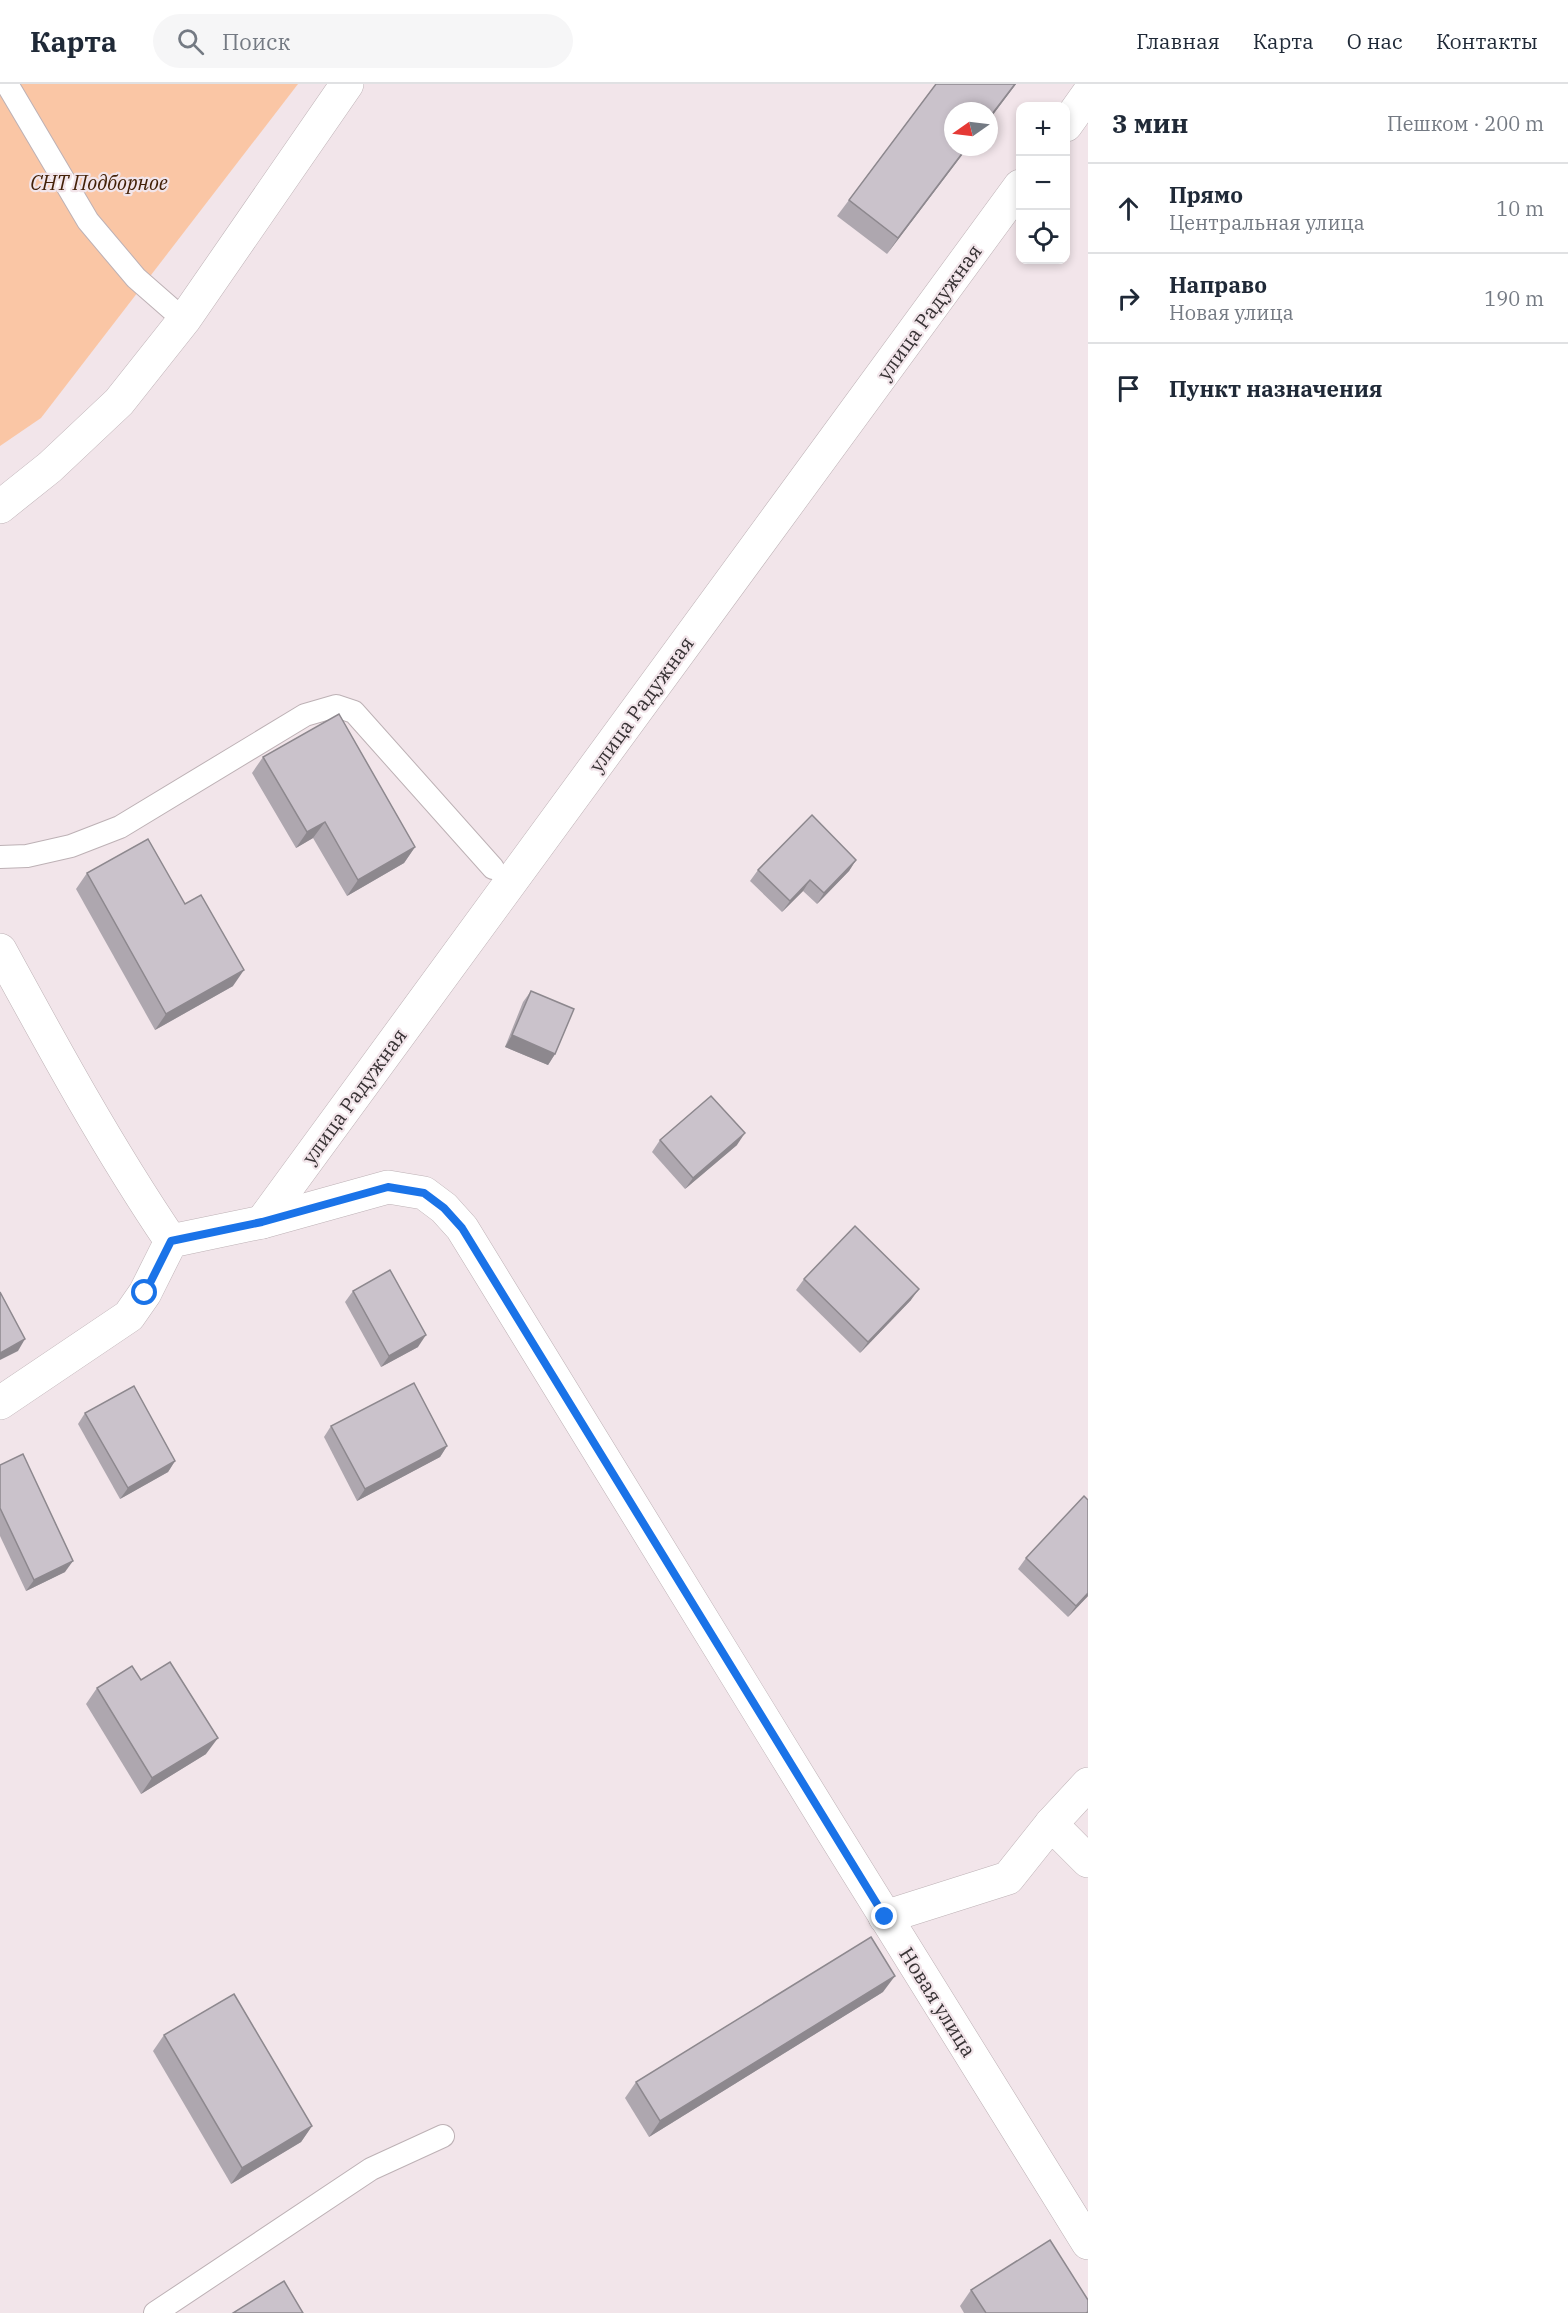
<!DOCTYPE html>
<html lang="ru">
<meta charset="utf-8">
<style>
:root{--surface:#fff;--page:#f6f6f7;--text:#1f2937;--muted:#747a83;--line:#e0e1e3}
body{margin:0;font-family:"IBM Plex Serif",serif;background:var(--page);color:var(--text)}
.controls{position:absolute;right:18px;top:18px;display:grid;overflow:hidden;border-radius:12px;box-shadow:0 3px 9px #0003}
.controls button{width:54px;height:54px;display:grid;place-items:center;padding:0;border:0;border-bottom:2px solid var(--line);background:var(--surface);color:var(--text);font:30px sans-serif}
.compass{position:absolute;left:944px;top:18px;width:54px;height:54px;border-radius:50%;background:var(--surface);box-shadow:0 3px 9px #0003;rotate:256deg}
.stop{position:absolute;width:18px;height:18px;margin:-14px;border:4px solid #1a73e8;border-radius:50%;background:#fff}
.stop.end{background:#1a73e8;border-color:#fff;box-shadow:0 2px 6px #0008}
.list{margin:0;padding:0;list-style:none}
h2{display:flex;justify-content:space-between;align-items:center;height:78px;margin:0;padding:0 24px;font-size:26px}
h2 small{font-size:20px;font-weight:400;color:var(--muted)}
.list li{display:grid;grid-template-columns:39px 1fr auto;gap:18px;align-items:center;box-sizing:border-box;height:90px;padding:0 24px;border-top:2px solid var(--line)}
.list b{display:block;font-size:22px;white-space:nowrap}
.list p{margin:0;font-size:20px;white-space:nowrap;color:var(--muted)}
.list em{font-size:20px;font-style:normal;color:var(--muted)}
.icon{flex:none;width:33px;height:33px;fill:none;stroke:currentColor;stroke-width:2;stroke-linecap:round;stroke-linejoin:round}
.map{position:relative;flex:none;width:1088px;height:2229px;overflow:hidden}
header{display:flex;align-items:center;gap:36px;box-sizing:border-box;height:84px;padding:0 30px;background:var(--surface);border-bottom:2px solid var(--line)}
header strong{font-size:28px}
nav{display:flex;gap:33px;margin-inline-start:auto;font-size:21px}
.search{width:420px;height:54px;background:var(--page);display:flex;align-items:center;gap:15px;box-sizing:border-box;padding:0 21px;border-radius:33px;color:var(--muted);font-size:22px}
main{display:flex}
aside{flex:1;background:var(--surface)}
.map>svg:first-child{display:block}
</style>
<header>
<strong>Карта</strong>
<div class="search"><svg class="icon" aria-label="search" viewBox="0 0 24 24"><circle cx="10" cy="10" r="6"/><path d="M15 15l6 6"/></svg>Поиск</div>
<nav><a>Главная</a><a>Карта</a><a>О нас</a><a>Контакты</a></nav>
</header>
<main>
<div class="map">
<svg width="1088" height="2229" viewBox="0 0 1088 2229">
<rect width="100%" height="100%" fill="#f2e5ea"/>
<path fill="#fac6a5" d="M0,0H298L41,334L0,362Z"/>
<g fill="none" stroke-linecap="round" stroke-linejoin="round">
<defs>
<g id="service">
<path d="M7,0L88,137L136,194L184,236"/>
<path d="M0,773L27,772L71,762L120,743L305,631L336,622L354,628L493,784"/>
<path d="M155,2229L371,2085L443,2052"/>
</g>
<g id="minor">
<path d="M1066,41L1088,10"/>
<path d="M262,1138L1020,102"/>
<path d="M0,1319L129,1232L145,1209L171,1157L262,1138L388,1103L424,1109L444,1124L462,1144L831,1745L1088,2159"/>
<path d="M1051,1740L1088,1700"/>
<path d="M885,1833L1008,1794L1051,1740L1088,1777"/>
</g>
<g id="tertiary">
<path d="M0,423L50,383L119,318L184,236L347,0"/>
<path d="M0,866C54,965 108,1064 171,1157"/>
</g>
</defs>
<use href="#service" stroke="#bdb1b5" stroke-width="24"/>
<use href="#minor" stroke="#bdb1b5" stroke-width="34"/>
<use href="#tertiary" stroke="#bdb1b5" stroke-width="34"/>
<use href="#service" stroke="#fff" stroke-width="22"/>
<use href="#minor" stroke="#fff" stroke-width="33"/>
<use href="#tertiary" stroke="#fff" stroke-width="33"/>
</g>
<g fill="#aea7af">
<path d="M936,0H1016L887,170L837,132Z"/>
<path d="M263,673L415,763L404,779L347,812L313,754L296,764L252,689Z"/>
<path d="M856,776L849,787L817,820L803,807L782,828L750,797L758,786Z"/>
<path d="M87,789L233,902L155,946L76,805Z"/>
<path d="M531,907L555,970L548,981L505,963L523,918Z"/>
<path d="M660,1056L737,1061L685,1105L652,1068Z"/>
<path d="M804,1195L911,1216L860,1269L796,1206Z"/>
<path d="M353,1207L418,1263L381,1283L345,1218Z"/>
<path d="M85,1329L175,1377L168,1388L120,1415L78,1340Z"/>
<path d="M331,1342L447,1362L440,1373L357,1417L324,1353Z"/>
<path d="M0,1381L65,1488L26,1507L0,1452Z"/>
<path d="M1026,1474L1088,1512L1068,1533L1018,1485Z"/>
<path d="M141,1596L206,1670L141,1710L86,1620L97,1604Z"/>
<path d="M883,1908L649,2053L625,2014L636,1998Z"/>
<path d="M164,1951L312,2042L301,2058L231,2100L153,1967Z"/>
<path d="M971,2206L1088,2229H964L960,2222Z"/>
</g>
<g fill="#8d888e">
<path d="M1015,0H1016L989,36V34Z"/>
<path d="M967,63H968L887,170L898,154Z"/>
<path d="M325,738L313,754L296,764L307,748Z"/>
<path d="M415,763L404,779L347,812L358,796Z"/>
<path d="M856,776L849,787L817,820L824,809Z"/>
<path d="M810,796L803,807L782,828L790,817Z"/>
<path d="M244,886L233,902L155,946L166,930Z"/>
<path d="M512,951L555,970L548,981L505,963Z"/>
<path d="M745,1049L737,1061L685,1105L693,1094Z"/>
<path d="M919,1205L911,1216L860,1269L868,1258Z"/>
<path d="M426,1251L418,1263L381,1283L389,1272Z"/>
<path d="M25,1255L18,1267L0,1276V1269Z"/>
<path d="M447,1362L440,1373L357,1417L365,1405Z"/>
<path d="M175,1377L168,1388L120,1415L128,1404Z"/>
<path d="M73,1477L65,1488L26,1507L34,1496Z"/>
<path d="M1088,1509V1512L1068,1533L1076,1522Z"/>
<path d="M218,1654L206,1670L141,1710L152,1694Z"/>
<path d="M895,1892L883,1908L649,2053L660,2037Z"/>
<path d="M312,2042L301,2058L231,2100L242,2084Z"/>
</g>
<g fill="#cac2cb" stroke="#8d888e" stroke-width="1.5">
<path d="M936,0H1015L989,34V27H953V63H967L898,154L849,116Z"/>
<path d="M339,630L415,763L358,796L325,738L307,748L263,673Z"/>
<path d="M812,731L856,776L824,809L810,796L790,817L758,786Z"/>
<path d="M148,755L185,820L201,811L244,886L166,930L87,789Z"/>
<path d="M531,907L574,925L555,970L512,951Z"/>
<path d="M711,1012L745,1049L693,1094L660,1056Z"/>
<path d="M855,1142L919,1205L868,1258L804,1195Z"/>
<path d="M390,1186L426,1251L389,1272L353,1207Z"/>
<path d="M0,1208L25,1255L0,1269Z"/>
<path d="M414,1299L447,1362L365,1405L331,1342Z"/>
<path d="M134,1302L175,1377L128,1404L85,1329Z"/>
<path d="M23,1370L73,1477L34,1496L0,1424V1381Z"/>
<path d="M1084,1412L1088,1416V1509L1076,1522L1026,1474Z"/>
<path d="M170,1578L218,1654L152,1694L97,1604L132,1582L141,1596Z"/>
<path d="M871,1853L895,1892L660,2037L636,1998Z"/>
<path d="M234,1910L312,2042L242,2084L164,1951Z"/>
<path d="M1050,2156L1088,2216V2228L1086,2229H986L971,2206Z"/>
<path d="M284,2197L303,2229H233Z"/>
</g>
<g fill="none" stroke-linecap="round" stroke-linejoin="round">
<path stroke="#1a73e8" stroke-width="8" d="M145,1209L171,1157L262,1138L388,1103L424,1109L444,1124L462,1144L885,1833"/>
</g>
<g text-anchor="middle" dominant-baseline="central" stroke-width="4.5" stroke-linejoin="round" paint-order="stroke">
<g font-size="20" font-style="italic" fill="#432108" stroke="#f2e5ea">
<text x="99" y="98">СНТ Подборное</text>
</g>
<g font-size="20" fill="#373234" stroke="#f2e5ea">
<text transform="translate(929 228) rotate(-54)">улица Радужная</text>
<text transform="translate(641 620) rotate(-54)">улица Радужная</text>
<text transform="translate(354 1012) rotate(-54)">улица Радужная</text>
<text transform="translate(938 1918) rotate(58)">Новая улица</text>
</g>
</g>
</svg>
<div class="controls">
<button>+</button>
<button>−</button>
<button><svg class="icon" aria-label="locate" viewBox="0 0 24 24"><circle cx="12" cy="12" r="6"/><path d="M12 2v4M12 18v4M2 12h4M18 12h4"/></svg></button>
</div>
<svg class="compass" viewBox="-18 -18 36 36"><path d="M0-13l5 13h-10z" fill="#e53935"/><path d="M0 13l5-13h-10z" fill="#747a83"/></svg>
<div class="stop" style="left:145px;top:1209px"></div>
<div class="stop end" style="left:885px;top:1833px"></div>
</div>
<aside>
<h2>3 мин<small>Пешком · 200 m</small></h2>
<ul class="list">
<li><svg class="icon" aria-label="ahead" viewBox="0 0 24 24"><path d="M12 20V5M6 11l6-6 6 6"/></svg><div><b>Прямо</b><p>Центральная улица</p></div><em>10 m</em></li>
<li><svg class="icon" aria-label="right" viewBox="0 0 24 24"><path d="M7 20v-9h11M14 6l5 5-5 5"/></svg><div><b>Направо</b><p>Новая улица</p></div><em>190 m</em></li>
<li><svg class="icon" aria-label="arrive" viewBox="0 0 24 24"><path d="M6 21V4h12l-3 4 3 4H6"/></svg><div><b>Пункт назначения</b></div></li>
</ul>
</aside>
</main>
